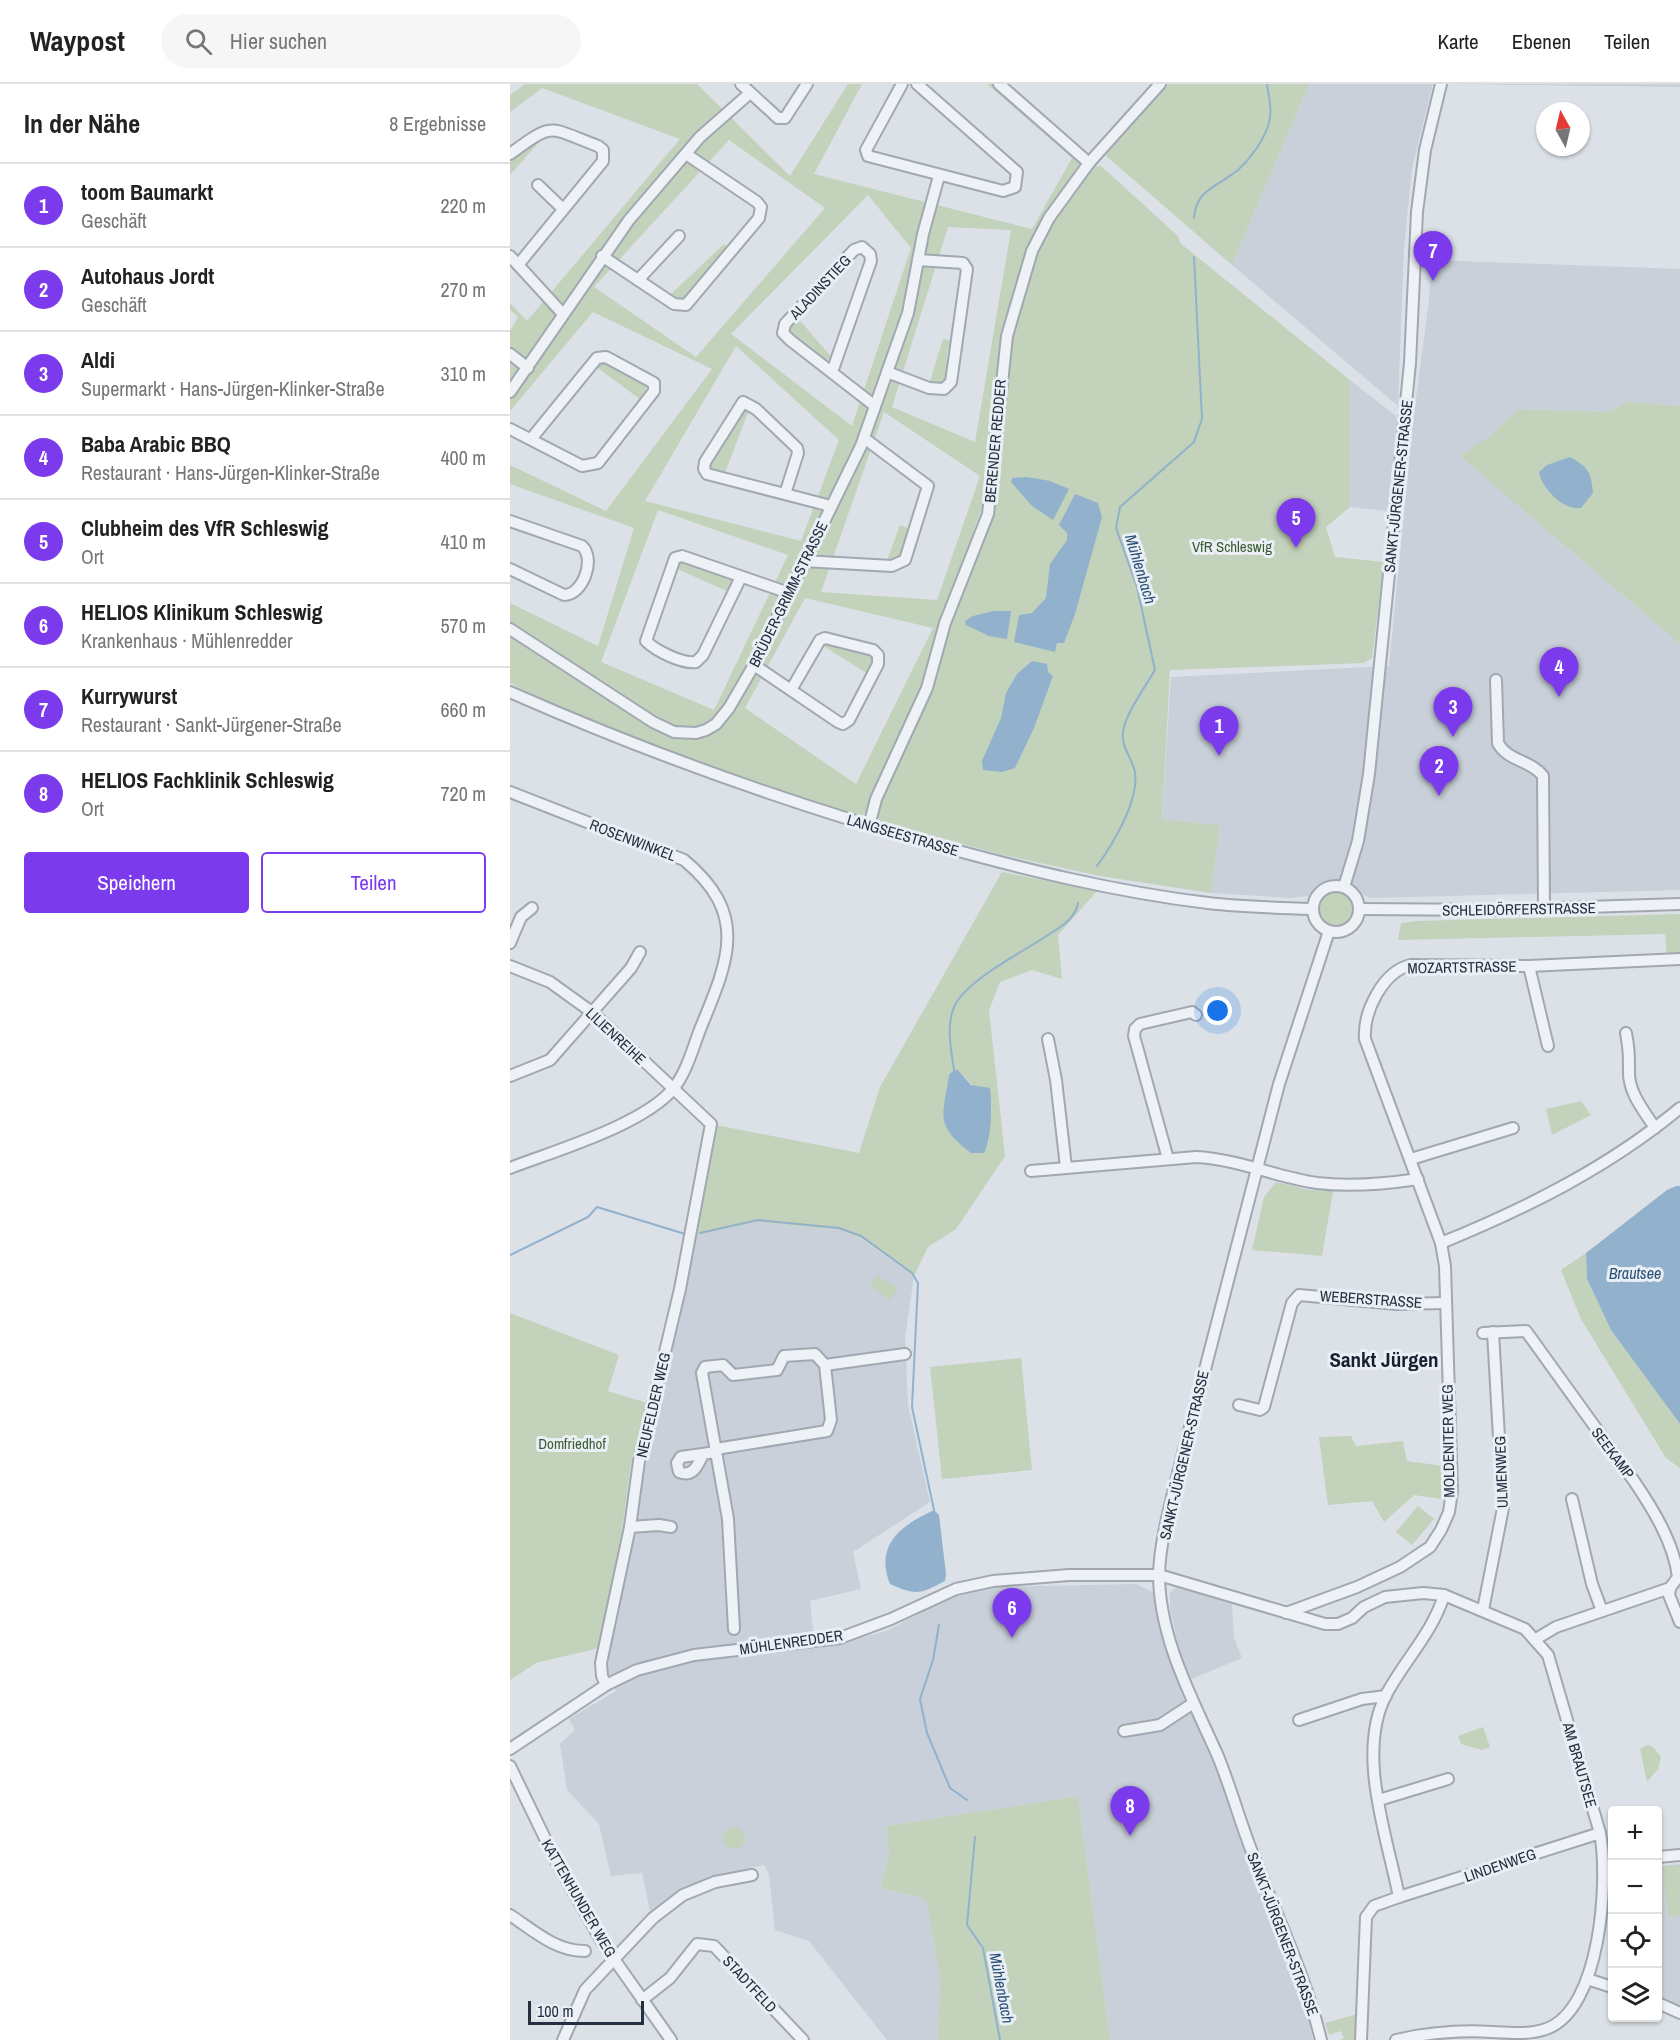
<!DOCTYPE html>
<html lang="de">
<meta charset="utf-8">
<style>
:root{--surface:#fff;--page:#f6f6f6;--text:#222;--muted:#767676;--line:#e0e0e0;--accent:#7c3aed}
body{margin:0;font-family:"Archivo Narrow",sans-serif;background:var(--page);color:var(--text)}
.controls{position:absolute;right:18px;bottom:18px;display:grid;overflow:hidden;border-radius:6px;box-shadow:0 2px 4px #0004}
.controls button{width:54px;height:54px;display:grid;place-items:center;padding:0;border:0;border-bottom:2px solid var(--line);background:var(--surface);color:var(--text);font:30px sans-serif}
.compass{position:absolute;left:1026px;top:18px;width:54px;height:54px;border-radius:50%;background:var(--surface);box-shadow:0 2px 4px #0004;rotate:352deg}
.scale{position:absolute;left:18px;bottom:15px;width:116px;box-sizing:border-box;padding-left:6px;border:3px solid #242f3f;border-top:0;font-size:16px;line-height:21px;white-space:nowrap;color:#242f3f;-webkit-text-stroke:4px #eaeff5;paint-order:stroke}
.you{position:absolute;left:708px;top:927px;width:21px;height:21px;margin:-15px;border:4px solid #fff;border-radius:50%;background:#1a73e8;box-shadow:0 0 0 9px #1a73e833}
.badge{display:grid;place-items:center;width:39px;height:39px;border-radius:50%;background:var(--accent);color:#fff;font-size:20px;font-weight:700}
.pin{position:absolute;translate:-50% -50px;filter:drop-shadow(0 2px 3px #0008)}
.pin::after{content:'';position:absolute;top:32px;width:21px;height:18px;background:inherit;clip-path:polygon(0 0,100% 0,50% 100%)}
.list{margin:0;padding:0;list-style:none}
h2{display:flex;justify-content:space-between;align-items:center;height:78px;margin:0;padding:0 24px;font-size:26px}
h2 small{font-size:20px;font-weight:400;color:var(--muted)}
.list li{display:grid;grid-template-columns:39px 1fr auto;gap:18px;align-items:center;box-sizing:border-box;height:84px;padding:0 24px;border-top:2px solid var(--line)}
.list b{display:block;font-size:22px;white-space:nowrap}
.list p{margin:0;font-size:20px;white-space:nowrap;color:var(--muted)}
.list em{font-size:20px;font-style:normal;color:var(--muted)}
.actions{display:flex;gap:12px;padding:18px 24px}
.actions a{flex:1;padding:14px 0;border:2px solid var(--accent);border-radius:6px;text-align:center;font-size:21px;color:var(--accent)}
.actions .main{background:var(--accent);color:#fff}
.icon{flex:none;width:33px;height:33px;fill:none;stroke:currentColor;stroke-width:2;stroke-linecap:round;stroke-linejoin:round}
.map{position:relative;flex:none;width:1170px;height:1956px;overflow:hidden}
header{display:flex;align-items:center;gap:36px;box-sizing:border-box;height:84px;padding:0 30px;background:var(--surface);border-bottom:2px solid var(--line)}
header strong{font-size:28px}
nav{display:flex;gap:33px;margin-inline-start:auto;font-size:21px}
.search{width:420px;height:54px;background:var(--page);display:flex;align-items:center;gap:15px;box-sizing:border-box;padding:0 21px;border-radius:33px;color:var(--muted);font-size:22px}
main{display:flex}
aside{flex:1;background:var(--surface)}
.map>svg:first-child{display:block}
</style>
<header>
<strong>Waypost</strong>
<div class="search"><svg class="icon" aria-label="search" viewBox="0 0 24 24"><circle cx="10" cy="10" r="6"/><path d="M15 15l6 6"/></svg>Hier suchen</div>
<nav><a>Karte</a><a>Ebenen</a><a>Teilen</a></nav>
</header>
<main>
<aside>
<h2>In der Nähe<small>8 Ergebnisse</small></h2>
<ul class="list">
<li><span class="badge">1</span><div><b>toom Baumarkt</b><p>Geschäft</p></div><em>220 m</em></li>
<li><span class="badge">2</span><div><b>Autohaus Jordt</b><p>Geschäft</p></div><em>270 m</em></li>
<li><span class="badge">3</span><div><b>Aldi</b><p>Supermarkt · Hans-Jürgen-Klinker-Straße</p></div><em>310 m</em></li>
<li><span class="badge">4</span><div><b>Baba Arabic BBQ</b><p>Restaurant · Hans-Jürgen-Klinker-Straße</p></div><em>400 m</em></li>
<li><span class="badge">5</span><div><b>Clubheim des VfR Schleswig</b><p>Ort</p></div><em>410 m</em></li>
<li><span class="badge">6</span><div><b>HELIOS Klinikum Schleswig</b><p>Krankenhaus · Mühlenredder</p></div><em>570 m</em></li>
<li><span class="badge">7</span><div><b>Kurrywurst</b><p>Restaurant · Sankt-Jürgener-Straße</p></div><em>660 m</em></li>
<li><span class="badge">8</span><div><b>HELIOS Fachklinik Schleswig</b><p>Ort</p></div><em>720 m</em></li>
</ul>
<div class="actions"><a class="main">Speichern</a><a>Teilen</a></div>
</aside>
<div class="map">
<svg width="1170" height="1956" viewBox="0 0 1170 1956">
<rect width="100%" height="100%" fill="#dbe1e7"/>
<g fill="#c9d0d9">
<path d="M799,0H923L902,84L894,163L888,322L722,181Z"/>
<path d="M944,0H1170V3Z"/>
<path d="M921,176L1170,185V322L1117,318L1099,328L1010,325L1108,373L1112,450L989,405L1170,560V806L861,814L848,809L844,802L825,796L811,800L799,812L780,814L701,809L710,741L652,735L661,593L879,582L903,337L919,216Z"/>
<path d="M840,296L886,332L888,338L877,427L840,423Z"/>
<path d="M246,1138L329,1146L350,1154L404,1192L395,1254L398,1321L420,1418L343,1468L351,1505L300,1517L305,1565L377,1547L421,1523L452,1510L487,1503L626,1500L643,1508L654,1561L675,1618L702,1672L731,1759L784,1889L798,1930L803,1956H600L568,1712L376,1742L379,1770L371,1804L409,1813L417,1819L430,1895L428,1956H377L299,1857L265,1846L259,1790L254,1781L205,1792L170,1807L140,1827L132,1789L101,1792L89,1740L57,1706L50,1660L65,1646L59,1635L106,1607L98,1590L99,1569L133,1376L149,1324L187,1151Z"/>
<path d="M667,1503L722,1520L724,1554L732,1574L679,1596L669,1566L660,1525V1508Z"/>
<path d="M1170,1780V1923L1148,1914V1793L1149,1782Z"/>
</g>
<g fill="#c2d2bb" fill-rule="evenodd">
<path d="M15,0H187L280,92L338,0H352L304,90L522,145L562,74L477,0H483L562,67L570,79L535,133L512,182L491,261L474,418L432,534L413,603L356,728L350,733C231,696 111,656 0,599V519L88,562L124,444L0,400V381L96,427L202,285L83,228L0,327V247L8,233L0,226V219L17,237L170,55L32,4L0,28V11ZM219,56L315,124L186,273L84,203ZM358,111L401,164L342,342L221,250ZM438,143L501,146L465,358L382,323ZM226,262L329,356L291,457L135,417ZM374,328L470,392L427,516L311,508ZM148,426L278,471L204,626L91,578ZM295,514L423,544L346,700L235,624Z"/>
<path d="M657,0H799L722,181L594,70Z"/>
<path d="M38,48L0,91V78L11,69V65Z"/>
<path d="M591,82L668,152L670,159L840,296V423L816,443L825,473L874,478L862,574L854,579L660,586L652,735L710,741L701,809L590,792L489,770L370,737L366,729L419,610L442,535L483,428L504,233L518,191L531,157L552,123L583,83Z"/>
<path d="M214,160L220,165L192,192L193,198L172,218L159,212Z"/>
<path d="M287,233L322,274L313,277L281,252L280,242Z"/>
<path d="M433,255L443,257C431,270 442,287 432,300H419Z"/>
<path d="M96,277L99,282L138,299L131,316L85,282Z"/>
<path d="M1117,318L1170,322V560L950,372L979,353L1008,325L1099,328Z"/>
<path d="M233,325L239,326L214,391L204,388L199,379Z"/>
<path d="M390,441L400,445L391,474L376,479Z"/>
<path d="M178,478L179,481L200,488L205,486L218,492L222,499L219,508L165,484L168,480Z"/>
<path d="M316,559L358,569L363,576L358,590L312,561Z"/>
<path d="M492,788L587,807L548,851L552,895L522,886L490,898L479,926L495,1072L446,1145L418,1163L404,1192L351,1154L329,1146L246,1138L187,1151L206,1041L349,1069L370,1003ZM448,986L482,1022L478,1041L479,1059L437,1007L439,991Z"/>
<circle cx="825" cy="825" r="19"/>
<path d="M1170,830V869L1157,870L1155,850L888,856L891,839L907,837Z"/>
<path d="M1071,1017L1081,1031L1042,1051L1036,1025Z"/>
<path d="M766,1098L799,1106L823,1107L812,1172L742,1166L754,1113Z"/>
<path d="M1076,1169L1077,1195L1101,1246L1170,1340V1384L1156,1374L1071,1235L1051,1186Z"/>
<path d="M367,1191L388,1205L381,1216L360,1202Z"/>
<path d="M0,1229L109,1271L98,1307L137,1319L121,1379L112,1446L89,1564L26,1579L0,1596Z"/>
<path d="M511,1274L522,1386L432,1395L420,1283Z"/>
<path d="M841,1352L846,1362L893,1357L897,1377L933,1382L931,1415L904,1411L874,1438L862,1417L818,1421L809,1353Z"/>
<path d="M908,1422L924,1435L902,1461L886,1448Z"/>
<path d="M973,1643L980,1663L972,1666L951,1660L948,1652Z"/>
<path d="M1137,1661L1143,1663L1151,1673L1148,1685L1137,1698L1130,1665Z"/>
<path d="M568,1712L600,1956H428L430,1895L417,1819L409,1813L371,1804L379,1770L376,1742Z"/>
<circle cx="224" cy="1754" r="11"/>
<path d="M1170,1781V1832L1158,1833L1153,1783Z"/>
<path d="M848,1930L844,1956H830L834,1954L831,1947L819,1951L815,1939Z"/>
</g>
<g fill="#91b1cc">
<path d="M1060,373C1078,383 1081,388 1083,409L1071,424C1054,427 1032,405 1029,388L1037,381Z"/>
<path d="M517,393L540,397L559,405L543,436L521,421L501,398L502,394Z"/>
<path d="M565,410L588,419L592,433L565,530L554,559H547L545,568L504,558L509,531L522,529L536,514L540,480L557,456V449L549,441Z"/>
<path d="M484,527H501L497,555L479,552L456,541L455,537L463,532Z"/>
<path d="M522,577L537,580L538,588L543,592L524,644L505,684L492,688L473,686L472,677L491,634L496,609L507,590Z"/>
<path d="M444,986H448L461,1001L480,1004C482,1021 482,1054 474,1069H461C424,1040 433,1033 439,991Z"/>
<path d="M1166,1102H1170V1340L1101,1246L1077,1195L1076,1169L1157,1106Z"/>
<path d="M424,1426L429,1431L436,1490L435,1497C410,1510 407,1512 380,1500C364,1460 392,1441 424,1426Z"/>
</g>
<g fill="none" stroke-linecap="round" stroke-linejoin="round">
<g stroke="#91b1cc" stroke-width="2">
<path d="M684,134C686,104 710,102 729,85C741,74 753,57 758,42C763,29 759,13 757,0"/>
<path d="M587,782C603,760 629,717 625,688C622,674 611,663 613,648C615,630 636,602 645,586L627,503L606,444L610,423L684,358L692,335L684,173"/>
<path d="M444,986C441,966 436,942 444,923C456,896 513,868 538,851C552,842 565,835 568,819"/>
<path d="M190,1149L248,1136L329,1144L351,1152L402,1189L408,1199L402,1323L424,1426"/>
<path d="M0,1171L78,1133L87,1123L175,1150"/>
<path d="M429,1541L423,1576L410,1615L417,1649L440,1704L457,1716"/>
<path d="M465,1753L457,1841L473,1864L490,1956"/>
</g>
<defs>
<g id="minor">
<path d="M231,0L268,34H275L297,0"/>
<path d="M392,0L356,66L358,72L493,107L505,103L507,88L407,0"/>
<path d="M489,0L579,79"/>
<path d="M0,70C45,37 37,43 88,62L93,66V77L8,181"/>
<path d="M28,101L53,125"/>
<path d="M0,172L53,230"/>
<path d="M92,172L164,220L176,221L249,134L251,123L247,118L176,70"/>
<path d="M128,196L169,152"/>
<path d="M0,270L18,284"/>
<path d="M322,288L361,177L360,170L352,163L344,166L275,240L273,249L280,256L365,322"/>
<path d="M377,288L419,304L434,305L441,298L457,185L453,179L408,176"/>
<path d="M0,308L119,136L190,53L240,9"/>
<path d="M0,345L72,382L88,379L144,307V299L96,273L87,274L21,355"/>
<path d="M275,410L288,369L287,364L246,325L233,318L195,378L194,385L197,390L321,422"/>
<path d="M0,437L72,462C86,475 73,511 54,511L0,485"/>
<path d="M293,477L382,482L395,476L418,402L354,354"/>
<path d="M231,493L193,571L186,578C172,580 146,567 136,557L165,474L172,472L279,509"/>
<path d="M0,545L143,638L164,648L186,649L196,646L206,640L219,624L244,581L351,362L398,229L413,150L429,92"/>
<path d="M244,581L328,638L333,640L339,636L368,580V571L363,566L315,554L310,556L281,606"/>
<path d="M986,596L988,659C997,677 1021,676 1033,692L1034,825"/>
<path d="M0,608C138,669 278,719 423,760C513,785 605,808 698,819C733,823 768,824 803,825"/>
<path d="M0,708L174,776C239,830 219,875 191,943C183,963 177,988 163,1005C133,1041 44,1067 0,1084"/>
<path d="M359,742L366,715L417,604L435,539L478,430L497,252L522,167L539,134L579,79L650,0"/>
<circle cx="826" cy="825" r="23"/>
<path d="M834,803L848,757L859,690L900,279L907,128L915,66L931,0"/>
<path d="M849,825L987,826L1170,820"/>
<path d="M0,859L11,833L22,824"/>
<path d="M0,882L40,898L83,929L201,1040L170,1205L129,1377L120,1443L91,1579L92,1592L96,1601"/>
<path d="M1019,882L1038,962"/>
<path d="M1116,949C1119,965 1119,972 1119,987C1118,1008 1134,1027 1145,1044"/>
<path d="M538,955L546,996L556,1083"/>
<path d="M0,992L40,976L121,884L130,868"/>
<path d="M658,1075L624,952L625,945L630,940L682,928L686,931"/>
<path d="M901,1075L1003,1044"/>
<path d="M521,1087L686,1073C727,1075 766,1093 807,1099C840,1103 875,1100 908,1095"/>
<path d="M931,1159C1017,1124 1099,1083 1170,1024"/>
<path d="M973,1249L1016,1247L1124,1397C1143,1425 1164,1459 1168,1493L1160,1504L1159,1511L1170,1538"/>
<path d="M315,1281L395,1270"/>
<path d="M729,1321L750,1326L754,1323L782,1219L789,1211L887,1220L936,1219"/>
<path d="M206,1365L317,1347L321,1336L315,1281L305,1270L274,1272L267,1286L223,1291L213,1281L195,1283L192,1289L218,1435L224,1545"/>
<path d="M193,1370C188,1381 183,1394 169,1388L167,1379L171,1373L206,1368"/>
<path d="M1062,1415L1082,1500L1092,1527"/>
<path d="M120,1443L149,1441L161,1443"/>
<path d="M973,1526L993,1424L983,1248"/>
<path d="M776,1529L847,1503L890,1483L920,1463L931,1446L939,1428L942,1407L935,1182L931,1159L855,955C853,928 873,887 901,881L1019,882L1170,875"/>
<path d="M1026,1555L1046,1543L1160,1504"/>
<path d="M789,1636L852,1615L876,1612"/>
<path d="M614,1647L650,1641L682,1620"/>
<path d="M0,1665L96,1601L127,1586L184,1571L330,1554L381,1535L446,1505L483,1497L559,1491H649L815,1540H828L842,1534L854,1523L875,1513L913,1509L934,1511L1015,1545L1038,1571L1090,1749C1099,1796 1091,1926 1036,1945C1019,1951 999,1949 982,1948C950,1946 917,1949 886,1956"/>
<path d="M0,1682L46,1777L92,1858L161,1956"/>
<path d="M869,1716L938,1695"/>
<path d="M1148,1773L1170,1771"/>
<path d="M889,1813L1090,1749"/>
<path d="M0,1831C23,1846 45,1867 75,1867"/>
<path d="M1077,1895L1102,1903"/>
<path d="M132,1916L160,1894L187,1860L204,1862L293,1956"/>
<path d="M1148,1919L1170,1929"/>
<path d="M53,1956L75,1906L143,1834L173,1811L205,1798L242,1791"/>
<path d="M811,1956C796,1893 767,1833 744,1773C730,1739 721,1703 707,1670C682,1614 649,1554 649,1490C650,1460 658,1430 665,1401L769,1000L819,847"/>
<path d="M851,1956L856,1833L864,1822L889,1813C877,1752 846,1669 876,1611C894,1577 923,1548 934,1511"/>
</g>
</defs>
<use href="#minor" stroke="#a0a8b1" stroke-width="14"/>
<use href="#minor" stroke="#eef1f5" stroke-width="10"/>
</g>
<g text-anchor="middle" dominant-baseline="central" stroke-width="6" stroke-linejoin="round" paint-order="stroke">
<g font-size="15" fill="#242f3f" stroke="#eaeff5">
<text transform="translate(310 203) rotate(-47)">ALADINSTIEG</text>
<text transform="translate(485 357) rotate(-85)">BERENDER REDDER</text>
<text transform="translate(888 402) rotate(-84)">SANKT-JÜRGENER-STRASSE</text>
<text transform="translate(278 510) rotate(-64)">BRÜDER-GRIMM-STRASSE</text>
<text transform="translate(393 751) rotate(16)">LANGSEESTRASSE</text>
<text transform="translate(123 756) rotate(21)">ROSENWINKEL</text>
<text transform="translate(1009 825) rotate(-1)">SCHLEIDÖRFERSTRASSE</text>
<text transform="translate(952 883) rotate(-1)">MOZARTSTRASSE</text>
<text transform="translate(106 952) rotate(43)">LILIENREIHE</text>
<text transform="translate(861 1215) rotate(4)">WEBERSTRASSE</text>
<text transform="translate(143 1321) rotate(-77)">NEUFELDER WEG</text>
<text transform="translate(938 1357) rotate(-91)">MOLDENITER WEG</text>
<text transform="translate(1103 1369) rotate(53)">SEEKAMP</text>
<text transform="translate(674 1371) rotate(-77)">SANKT-JÜRGENER-STRASSE</text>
<text transform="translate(991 1388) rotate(-92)">ULMENWEG</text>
<text transform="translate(281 1558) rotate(-8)">MÜHLENREDDER</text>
<text transform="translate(1070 1681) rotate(74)">AM BRAUTSEE</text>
<text transform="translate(990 1781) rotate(-19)">LINDENWEG</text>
<text transform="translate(69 1814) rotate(60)">KATTENHUNDER WEG</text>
<text transform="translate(773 1850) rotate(69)">SANKT-JÜRGENER-STRASSE</text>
<text transform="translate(240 1900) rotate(47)">STADTFELD</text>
</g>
<g font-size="15" fill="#3b5c2f" stroke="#eaeff5">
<text x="722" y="462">VfR Schleswig</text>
<text x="62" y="1359">Domfriedhof</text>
</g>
<g font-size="16" font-style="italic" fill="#2a5176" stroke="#eaeff5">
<text transform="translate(631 485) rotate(73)">Mühlenbach</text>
<text x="1125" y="1189">Brautsee</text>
<text transform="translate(492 1904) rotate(79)">Mühlenbach</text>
</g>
<g font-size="21" font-weight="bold" fill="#16202f" stroke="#eaeff5">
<text x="874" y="1275">Sankt Jürgen</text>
</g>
</g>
</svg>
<div class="controls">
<button>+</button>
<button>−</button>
<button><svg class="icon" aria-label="locate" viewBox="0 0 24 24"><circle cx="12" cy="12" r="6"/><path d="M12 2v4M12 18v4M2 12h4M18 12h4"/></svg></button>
<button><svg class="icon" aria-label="layers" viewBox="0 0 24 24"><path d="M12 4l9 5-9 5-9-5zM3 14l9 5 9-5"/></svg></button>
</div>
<svg class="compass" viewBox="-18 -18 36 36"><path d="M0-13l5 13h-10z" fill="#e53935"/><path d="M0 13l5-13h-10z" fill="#767676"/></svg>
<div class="scale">100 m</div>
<div class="you"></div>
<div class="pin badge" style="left:709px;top:672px">1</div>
<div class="pin badge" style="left:929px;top:712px">2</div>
<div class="pin badge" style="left:943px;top:653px">3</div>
<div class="pin badge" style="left:1049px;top:613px">4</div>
<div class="pin badge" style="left:786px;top:464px">5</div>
<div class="pin badge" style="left:502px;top:1554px">6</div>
<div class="pin badge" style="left:923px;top:197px">7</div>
<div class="pin badge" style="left:620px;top:1752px">8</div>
</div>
</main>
